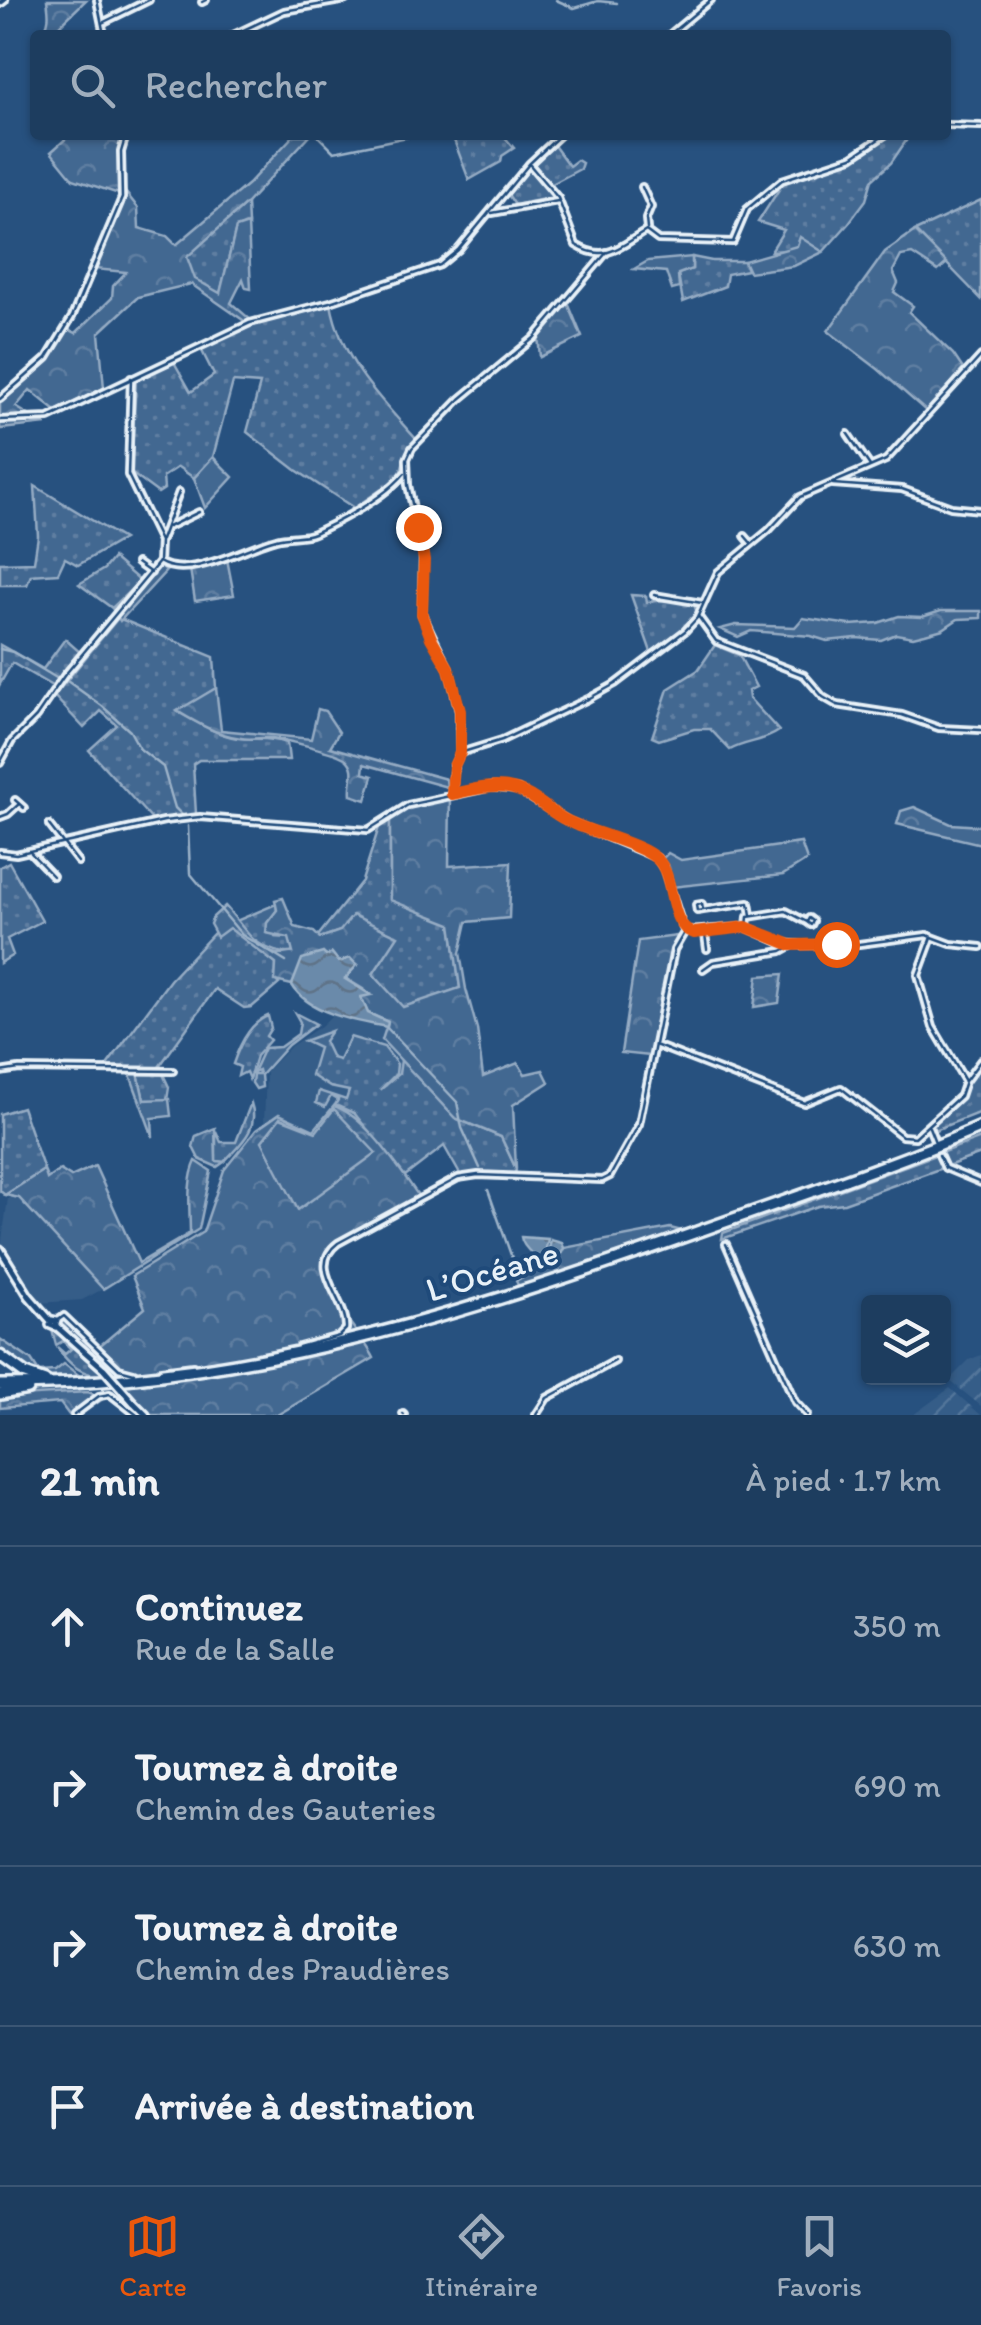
<!DOCTYPE html>
<html lang="fr">
<meta charset="utf-8">
<style>
:root{--surface:#1d3d5f;--page:#2a4868;--text:#f1f3f6;--muted:#a0aebd;--line:#3b5674;--accent:#ea580c}
body{margin:0;font-family:Itim,sans-serif;background:var(--page);color:var(--text)}
.controls{position:absolute;right:30px;bottom:30px;display:grid;overflow:hidden;border-radius:10px;box-shadow:0 2px 8px #0004}
.controls button{width:90px;height:90px;display:grid;place-items:center;padding:0;border:0;border-bottom:2px solid var(--line);background:var(--surface);color:var(--text);font:50px sans-serif}
.stop{position:absolute;width:30px;height:30px;margin:-22px;border:8px solid #ea580c;border-radius:50%;background:#fff}
.stop.end{background:#ea580c;border-color:#fff;box-shadow:0 2px 10px #0008}
.list{margin:0;padding:0;list-style:none}
h2{display:flex;justify-content:space-between;align-items:center;height:130px;margin:0;padding:0 40px;font-size:42px}
h2 small{font-size:32px;font-weight:400;color:var(--muted)}
.list li{display:grid;grid-template-columns:65px 1fr auto;gap:30px;align-items:center;box-sizing:border-box;height:160px;padding:0 40px;border-top:2px solid var(--line)}
.list b{display:block;font-size:38px;white-space:nowrap}
.list p{margin:0;font-size:32px;white-space:nowrap;color:var(--muted)}
.list em{font-size:32px;font-style:normal;color:var(--muted)}
.icon{flex:none;width:55px;height:55px;fill:none;stroke:currentColor;stroke-width:2;stroke-linecap:round;stroke-linejoin:round}
.map{position:relative;flex:none;width:981px;height:1415px;overflow:hidden}
.search{position:absolute;background:var(--surface);box-shadow:0 2px 8px #0004;left:30px;right:30px;top:30px;height:110px;display:flex;align-items:center;gap:25px;box-sizing:border-box;padding:0 35px;border-radius:10px;color:var(--muted);font-size:38px}
.sheet{height:770px;background:var(--surface)}
nav{display:flex;justify-content:space-around;align-items:center;box-sizing:border-box;height:140px;border-top:2px solid var(--line);background:var(--surface);font-size:28px;color:var(--muted)}
nav a{display:grid;justify-items:center;gap:5px}
nav .on{color:var(--accent)}
.map>svg:first-child{display:block}
</style>
<div class="map">
<svg width="981" height="1415" viewBox="0 0 981 1415">
<defs>
<pattern id="industrial-furrows" width="10" height="10" patternUnits="userSpaceOnUse" patternTransform="scale(2.5)"><rect width="10" height="10" fill="#355d88"/><path d="M-1 1l2-2M0 10L10 0M9 11l2-2" fill="none" stroke="#52759a"/></pattern>
<pattern id="grass-dots" width="8" height="8" patternUnits="userSpaceOnUse" patternTransform="scale(2.5)"><rect width="8" height="8" fill="#436891"/><path d="M2 2h.1M6 6h.1" fill="none" stroke="#5e7ea1" stroke-width="1.8" stroke-linecap="round"/></pattern>
<pattern id="forest-crowns" width="20" height="18" patternUnits="userSpaceOnUse" patternTransform="scale(2.5)"><rect width="20" height="18" fill="#436891"/><path d="M2 6a3 3 0 1 1 6 0M12 15a3 3 0 1 1 6 0" fill="none" stroke="#5e7ea1"/></pattern>
<pattern id="water-waves" width="16" height="10" patternUnits="userSpaceOnUse" patternTransform="scale(2.5)"><rect width="16" height="10" fill="#6b8aaa"/><path d="M0 5q4-4 8 0t8 0" fill="none" stroke="#5e7388"/></pattern>
</defs>
<rect width="100%" height="100%" fill="#27517f"/>
<filter id="ink" filterUnits="userSpaceOnUse"><feTurbulence type="fractalNoise" baseFrequency=".01" numOctaves="2"/><feDisplacementMap in="SourceGraphic" scale="20" xChannelSelector="R" yChannelSelector="G"/><feConvolveMatrix kernelMatrix="1 2 1 2 8 2 1 2 1" color-interpolation-filters="sRGB"/></filter>
<g filter="url(#ink)">
<g fill="#355d88">
<path d="M333,1014L387,1027L382,1040L401,1060L399,1074L353,1115L349,1111L334,1106L314,1130L279,1114L264,1122L266,1072L291,1046L321,1026Z"/>
<path d="M8,1198H19L103,1289L82,1300L38,1303L1,1247Z"/>
</g>
<g fill="url(#industrial-furrows)">
<path d="M981,1355V1406L949,1380L969,1360Z"/>
<path d="M950,1388L981,1415H913Z"/>
</g>
<g fill="url(#grass-dots)" stroke="#96acc4" stroke-width="2.5">
<path d="M452,135H503L514,148L502,156L501,162L469,180Z"/>
<path d="M887,135H910L891,163L872,180L866,200L848,224L823,252L800,238L797,246L790,250L771,251L784,230L758,222L783,183L854,159Z"/>
<path d="M553,144L569,166L577,160L582,163L580,169L550,185L533,165Z"/>
<path d="M530,168L554,197L515,205L507,193Z"/>
<path d="M981,200V299L915,231Z"/>
<path d="M247,203L248,224L236,228L220,294L194,279L186,257Z"/>
<path d="M692,257L712,261H744L747,270L727,274L725,286L683,302L678,274L692,269Z"/>
<path d="M331,304C341,360 380,399 417,440L406,454L399,477L354,508L296,470L247,432L260,384L233,382L213,457L194,478L178,467L163,477L164,489L158,493L131,473L136,379L174,362L191,392L214,375L201,349L257,322Z"/>
<path d="M35,486L123,539L78,565L65,558L58,573L31,575L27,585H0V563L34,562L38,536Z"/>
<path d="M113,558L140,581L112,608L79,584L104,569Z"/>
<path d="M631,595L646,596L647,602L664,600L694,604L697,613L685,628L651,652Z"/>
<path d="M118,618L214,657L216,688L178,712C198,723 215,734 238,738C255,740 271,737 287,743L289,760H199L193,764L196,814L154,822L89,750L117,725L101,711L84,728L54,696Z"/>
<path d="M65,639L81,653L52,686L12,663L0,684V645L43,669Z"/>
<path d="M715,645L739,655L756,687L748,691L749,698L779,731C764,742 746,741 730,750L710,729H694L659,740L652,737L668,689L698,670Z"/>
<path d="M390,820V899L451,923L460,988L403,1008L373,974L397,936L340,931L320,938L318,936L362,881L379,827Z"/>
<path d="M9,862L42,921L7,939L13,955L0,963V867Z"/>
<path d="M276,904L277,910L267,923L275,937L290,938L293,953C271,955 248,939 236,921Z"/>
<path d="M229,927L276,964V981L279,984L252,1007L244,1008L215,989L159,1067L105,1068L170,980L215,932L217,936Z"/>
<path d="M268,1016L271,1028L266,1036L270,1040L256,1056L249,1079L246,1072L238,1076L240,1067L233,1064C239,1046 249,1023 268,1016Z"/>
<path d="M331,1031L324,1041L332,1058L339,1060L350,1037L384,1047L397,1064L396,1074L380,1090L399,1074L401,1060L455,1118L501,1137L516,1169L515,1174L461,1176L444,1146L405,1176L354,1113L335,1105L338,1100L331,1096L325,1107L316,1103L319,1091L346,1100L349,1091L330,1087L311,1075L319,1048L304,1041Z"/>
<path d="M981,1063V1112L935,1130L934,1125L964,1092L968,1079Z"/>
<path d="M162,1072L169,1087L167,1100H144L138,1073Z"/>
<path d="M251,1103C260,1129 240,1144 224,1162L216,1161V1131L221,1142H236Z"/>
<path d="M22,1107L44,1170L5,1195L0,1191V1114Z"/>
<path d="M981,1138V1154L844,1203L818,1206L722,1239L723,1233Z"/>
<path d="M61,1321H67L126,1374C94,1378 76,1376 57,1347L65,1354L71,1349L63,1341L56,1345L52,1330L62,1334L110,1372L61,1328Z"/>
</g>
<g fill="url(#forest-crowns)" stroke="#96acc4" stroke-width="2.5">
<path d="M47,0H86L50,35H40C51,24 49,12 47,0Z"/>
<path d="M70,135H123L119,194L73,179L51,152Z"/>
<path d="M294,135H310L247,203L187,257L195,279L220,293L236,228L248,224L251,289L246,288L243,279L231,303L251,320L246,322L191,284L138,297L99,333L104,388L56,411L30,390L16,407L34,418L33,423L46,424L0,429V401C27,382 52,358 68,329L76,333L112,298L113,286L126,272L94,269L126,193L138,208L139,228L167,236L176,245L248,184Z"/>
<path d="M915,231L947,263L938,271L912,254L901,256L893,271L898,283L894,292L913,306L909,312L953,354L963,369L927,412L878,369L828,331L885,252Z"/>
<path d="M800,237L823,252L794,266L749,272L744,261L797,246Z"/>
<path d="M692,257V269L678,274L679,288L672,290L666,272L634,269L648,261Z"/>
<path d="M568,303L582,337L540,357L538,336Z"/>
<path d="M213,457L233,477L205,508L194,478Z"/>
<path d="M227,559L234,595L195,601L190,569Z"/>
<path d="M160,566L166,571L120,621L112,608Z"/>
<path d="M941,611H981V618L958,619L943,629L925,634L913,637L896,634L881,640L856,638L827,641L811,636L751,631L738,637L720,629L736,625L795,627L803,618L850,625L878,623L899,616L922,617Z"/>
<path d="M216,688L221,730L311,739L318,709L325,711L339,732L330,747L446,779L447,787L364,764L363,773L373,776L366,800L351,795C349,782 358,769 346,759C337,752 285,740 272,738C262,737 251,740 241,738C217,735 197,723 177,711Z"/>
<path d="M450,796L449,866L511,862L509,918L467,922L460,953L466,989L477,1029L483,1077L518,1063L525,1074L543,1070L549,1082L513,1105L516,1169L501,1137L455,1118L382,1040L388,1022L368,1013L360,996L363,989L345,978L357,965L348,959L343,962L336,960L296,977L292,985L275,981L276,964L229,928L217,937L210,924L213,917L225,906C238,919 256,952 278,954C283,955 288,952 293,953L289,938L266,933L267,923L277,910L275,900L283,898L295,927L314,932L320,938L340,931L353,915L398,936L373,974L403,1007L460,988L451,924L390,900V820L408,807Z"/>
<path d="M914,807L951,824L981,826V844L897,824L901,811Z"/>
<path d="M801,843L807,860L783,875L672,887L662,859L668,853L681,860Z"/>
<path d="M677,936L649,1056L621,1053L638,941Z"/>
<path d="M783,974L779,1003L754,1007L758,976Z"/>
<path d="M295,1013L316,1024L288,1045L261,1075L262,1087L256,1089L252,1083L253,1074H259L258,1070L253,1072L264,1048L280,1047L298,1034L300,1022Z"/>
<path d="M129,1072L138,1073L144,1100L169,1099L171,1116L152,1118L153,1137Z"/>
<path d="M334,1106C366,1116 400,1170 420,1198L333,1244C300,1277 360,1329 374,1358L277,1415H151L92,1352L145,1308L132,1276L203,1232L224,1170L256,1130L279,1114L314,1130Z"/>
<path d="M215,1128L216,1161L224,1162L217,1167L199,1159L193,1147L196,1136Z"/>
<path d="M196,1161L211,1171L199,1229L103,1289L19,1198L5,1195L44,1170L47,1179L60,1170L71,1177L95,1166L139,1263L190,1233C190,1210 186,1182 196,1161Z"/>
<path d="M670,1228L686,1232L519,1287L516,1281L544,1264L555,1266L564,1248Z"/>
<path d="M0,1339L31,1360L39,1372L55,1371L64,1364L80,1376L43,1377L0,1365Z"/>
<path d="M88,1392L104,1398L80,1415H69L60,1403L0,1408V1397Z"/>
</g>
<path fill="#436891" stroke="#96acc4" stroke-width="2.5" d="M334,1109L376,1153L298,1210L262,1141L280,1118L316,1132Z"/>
<g fill="url(#water-waves)" stroke="#9db3c9" stroke-width="2.5">
<path d="M323,953L326,956L332,953L339,962L350,958L357,965L345,979L371,995L361,997L368,1013L388,1022L387,1027C356,1021 309,1014 292,985L302,959Z"/>
<path d="M521,1237L548,1239L546,1248L549,1249L551,1240L562,1243L564,1248L555,1267C544,1266 522,1248 521,1237Z"/>
</g>
<g fill="none" stroke-linecap="round" stroke-linejoin="round">
<g stroke="#9db3c9" stroke-width="2.5">
<path d="M556,0L574,8L598,1L617,3"/>
<path d="M317,135L334,152L417,135"/>
<path d="M0,649L13,652L58,679"/>
<path d="M67,681L102,706L130,731L140,749L163,767L175,808L182,815"/>
<path d="M188,826L190,873L242,935L286,962"/>
<path d="M387,1028L457,1102L462,1128L480,1168"/>
<path d="M488,1190L518,1275"/>
</g>
<defs>
<g id="minor">
<path d="M97,0L104,35"/>
<path d="M202,2L206,0"/>
<path d="M102,23L149,0"/>
<path d="M233,35L284,11L346,0"/>
<path d="M669,35L711,0"/>
<path d="M946,125L981,126"/>
<path d="M530,165L558,198L576,245C606,264 622,245 646,231L658,240L733,242L747,209L782,180L852,157L885,135"/>
<path d="M642,187L651,207L646,219L647,229"/>
<path d="M492,213L558,201"/>
<path d="M0,399L47,358L72,317L122,198L121,152L126,135"/>
<path d="M0,420L49,418L250,323L330,302L440,265L458,250L529,164L560,135"/>
<path d="M848,434L870,466"/>
<path d="M833,484L902,489L951,507L981,510"/>
<path d="M168,527L199,512"/>
<path d="M745,536L751,543"/>
<path d="M161,540L179,492"/>
<path d="M159,562C189,581 245,547 276,539C289,535 303,538 314,533C344,519 384,498 405,473"/>
<path d="M137,563L151,573"/>
<path d="M654,595L702,603"/>
<path d="M698,616L716,641L804,675L823,697L837,705L902,715L939,728L981,730"/>
<path d="M460,753L502,740L588,699L615,684L685,631L697,618L718,572L769,530L800,497L886,460L981,356"/>
<path d="M0,763L12,741L36,717L64,676L159,562L160,541L128,475L131,378"/>
<path d="M452,793L454,766L460,753L459,711L449,669L422,614L423,554L408,485L407,459L412,448L460,399L534,338L607,252"/>
<path d="M15,800L24,808"/>
<path d="M0,817L8,814L19,804"/>
<path d="M49,825L78,862"/>
<path d="M0,852L16,854L164,821L200,817L368,830L408,805L491,787L518,790L568,821L657,858L664,869L683,928"/>
<path d="M31,853L53,876"/>
<path d="M703,910L697,911L696,905L702,904L703,910L749,903L751,915"/>
<path d="M747,926L748,917L786,911L807,922L809,918L813,921L811,925L807,922"/>
<path d="M687,931L746,927L781,943L802,945L859,944L927,935L951,944L981,947"/>
<path d="M705,934L707,949"/>
<path d="M703,969L713,962L782,951L791,946"/>
<path d="M655,1045L804,1103L841,1088L902,1136L915,1137L960,1096L965,1081L933,1027L918,975L932,937"/>
<path d="M0,1072L19,1069L173,1071"/>
<path d="M966,1080L981,1060"/>
<path d="M929,1127L935,1142"/>
<path d="M939,1155L945,1168L981,1183"/>
<path d="M726,1244L795,1402L807,1415"/>
<path d="M57,1321L64,1316L119,1369L134,1373"/>
<path d="M299,1347L339,1336L346,1329C348,1299 305,1268 338,1243L458,1178L478,1175L602,1180L610,1176L639,1124L674,950L685,931"/>
<path d="M161,1370L193,1366"/>
<path d="M403,1414L404,1415"/>
<path d="M74,1415L99,1396L110,1394L137,1415"/>
<path d="M536,1415L547,1398L615,1361"/>
</g>
<g id="secondary">
<path d="M0,3L4,0"/>
<path d="M0,1249L29,1296L51,1321"/>
<path d="M52,1320L57,1321L55,1327L50,1325Z"/>
<path d="M56,1326L104,1369"/>
<path d="M133,1402L146,1415"/>
</g>
<g id="motorway">
<path d="M0,1356L25,1374L45,1381"/>
<path d="M0,1385C243,1386 471,1312 697,1232C792,1198 889,1167 981,1127"/>
<path d="M0,1394L28,1389"/>
</g>
</defs>
<use href="#minor" stroke="#e8f1f8" stroke-width="10"/>
<use href="#secondary" stroke="#e8f1f8" stroke-width="12"/>
<use href="#motorway" stroke="#e8f1f8" stroke-width="16"/>
<use href="#minor" stroke="#1f4a7a" stroke-width="2.5"/>
<use href="#secondary" stroke="#1f4a7a" stroke-width="5"/>
<use href="#motorway" stroke="#1f4a7a" stroke-width="9"/>
<defs>
<path id="secondary-bridge" d="M104,1369L133,1402"/>
</defs>
<use href="#secondary-bridge" stroke="#e8f1f8" stroke-width="12" stroke-linecap="butt"/>
<use href="#secondary-bridge" stroke="#1f4a7a" stroke-width="5"/>
</g>
</g>
<g fill="none" stroke-linecap="round" stroke-linejoin="round" filter="url(#ink)">
<path stroke="#ea580c" stroke-width="12" d="M418,527L424,560L422,614L431,638L449,669L460,711V753L454,766L452,794C472,790 492,784 513,789C533,794 548,811 566,820C588,832 643,844 658,860C676,878 667,926 694,933L746,927L791,945L836,944"/>
</g>
<g text-anchor="middle" dominant-baseline="central" stroke-width="8" stroke-linejoin="round" paint-order="stroke">
<g font-size="35" fill="#e8f1f8" stroke="#1f4a7a">
<text transform="translate(492 1271) rotate(-17)">L’Océane</text>
</g>
</g>
</svg>
<div class="controls">
<button><svg class="icon" aria-label="layers" viewBox="0 0 24 24"><path d="M12 4l9 5-9 5-9-5zM3 14l9 5 9-5"/></svg></button>
</div>
<div class="stop" style="left:836px;top:944px"></div>
<div class="stop end" style="left:418px;top:527px"></div>
<div class="search"><svg class="icon" aria-label="search" viewBox="0 0 24 24"><circle cx="10" cy="10" r="6"/><path d="M15 15l6 6"/></svg>Rechercher</div>
</div>
<section class="sheet">
<h2>21 min<small>À pied · 1.7 km</small></h2>
<ul class="list">
<li><svg class="icon" aria-label="ahead" viewBox="0 0 24 24"><path d="M12 20V5M6 11l6-6 6 6"/></svg><div><b>Continuez</b><p>Rue de la Salle</p></div><em>350 m</em></li>
<li><svg class="icon" aria-label="right" viewBox="0 0 24 24"><path d="M7 20v-9h11M14 6l5 5-5 5"/></svg><div><b>Tournez à droite</b><p>Chemin des Gauteries</p></div><em>690 m</em></li>
<li><svg class="icon" aria-label="right" viewBox="0 0 24 24"><path d="M7 20v-9h11M14 6l5 5-5 5"/></svg><div><b>Tournez à droite</b><p>Chemin des Praudières</p></div><em>630 m</em></li>
<li><svg class="icon" aria-label="arrive" viewBox="0 0 24 24"><path d="M6 21V4h12l-3 4 3 4H6"/></svg><div><b>Arrivée à destination</b></div></li>
</ul>
</section>
<nav>
<a class="on"><svg class="icon" aria-label="map" viewBox="0 0 24 24"><path d="M3 6l6-2 6 2 6-2v14l-6 2-6-2-6 2zM9 4v14M15 6v14"/></svg>Carte</a>
<a><svg class="icon" aria-label="directions" viewBox="0 0 24 24"><path d="M12 3l9 9-9 9-9-9zM9 14v-3h6M13 9l2 2-2 2"/></svg>Itinéraire</a>
<a><svg class="icon" aria-label="saved" viewBox="0 0 24 24"><path d="M7 4h10v16l-5-4-5 4z"/></svg>Favoris</a>
</nav>
